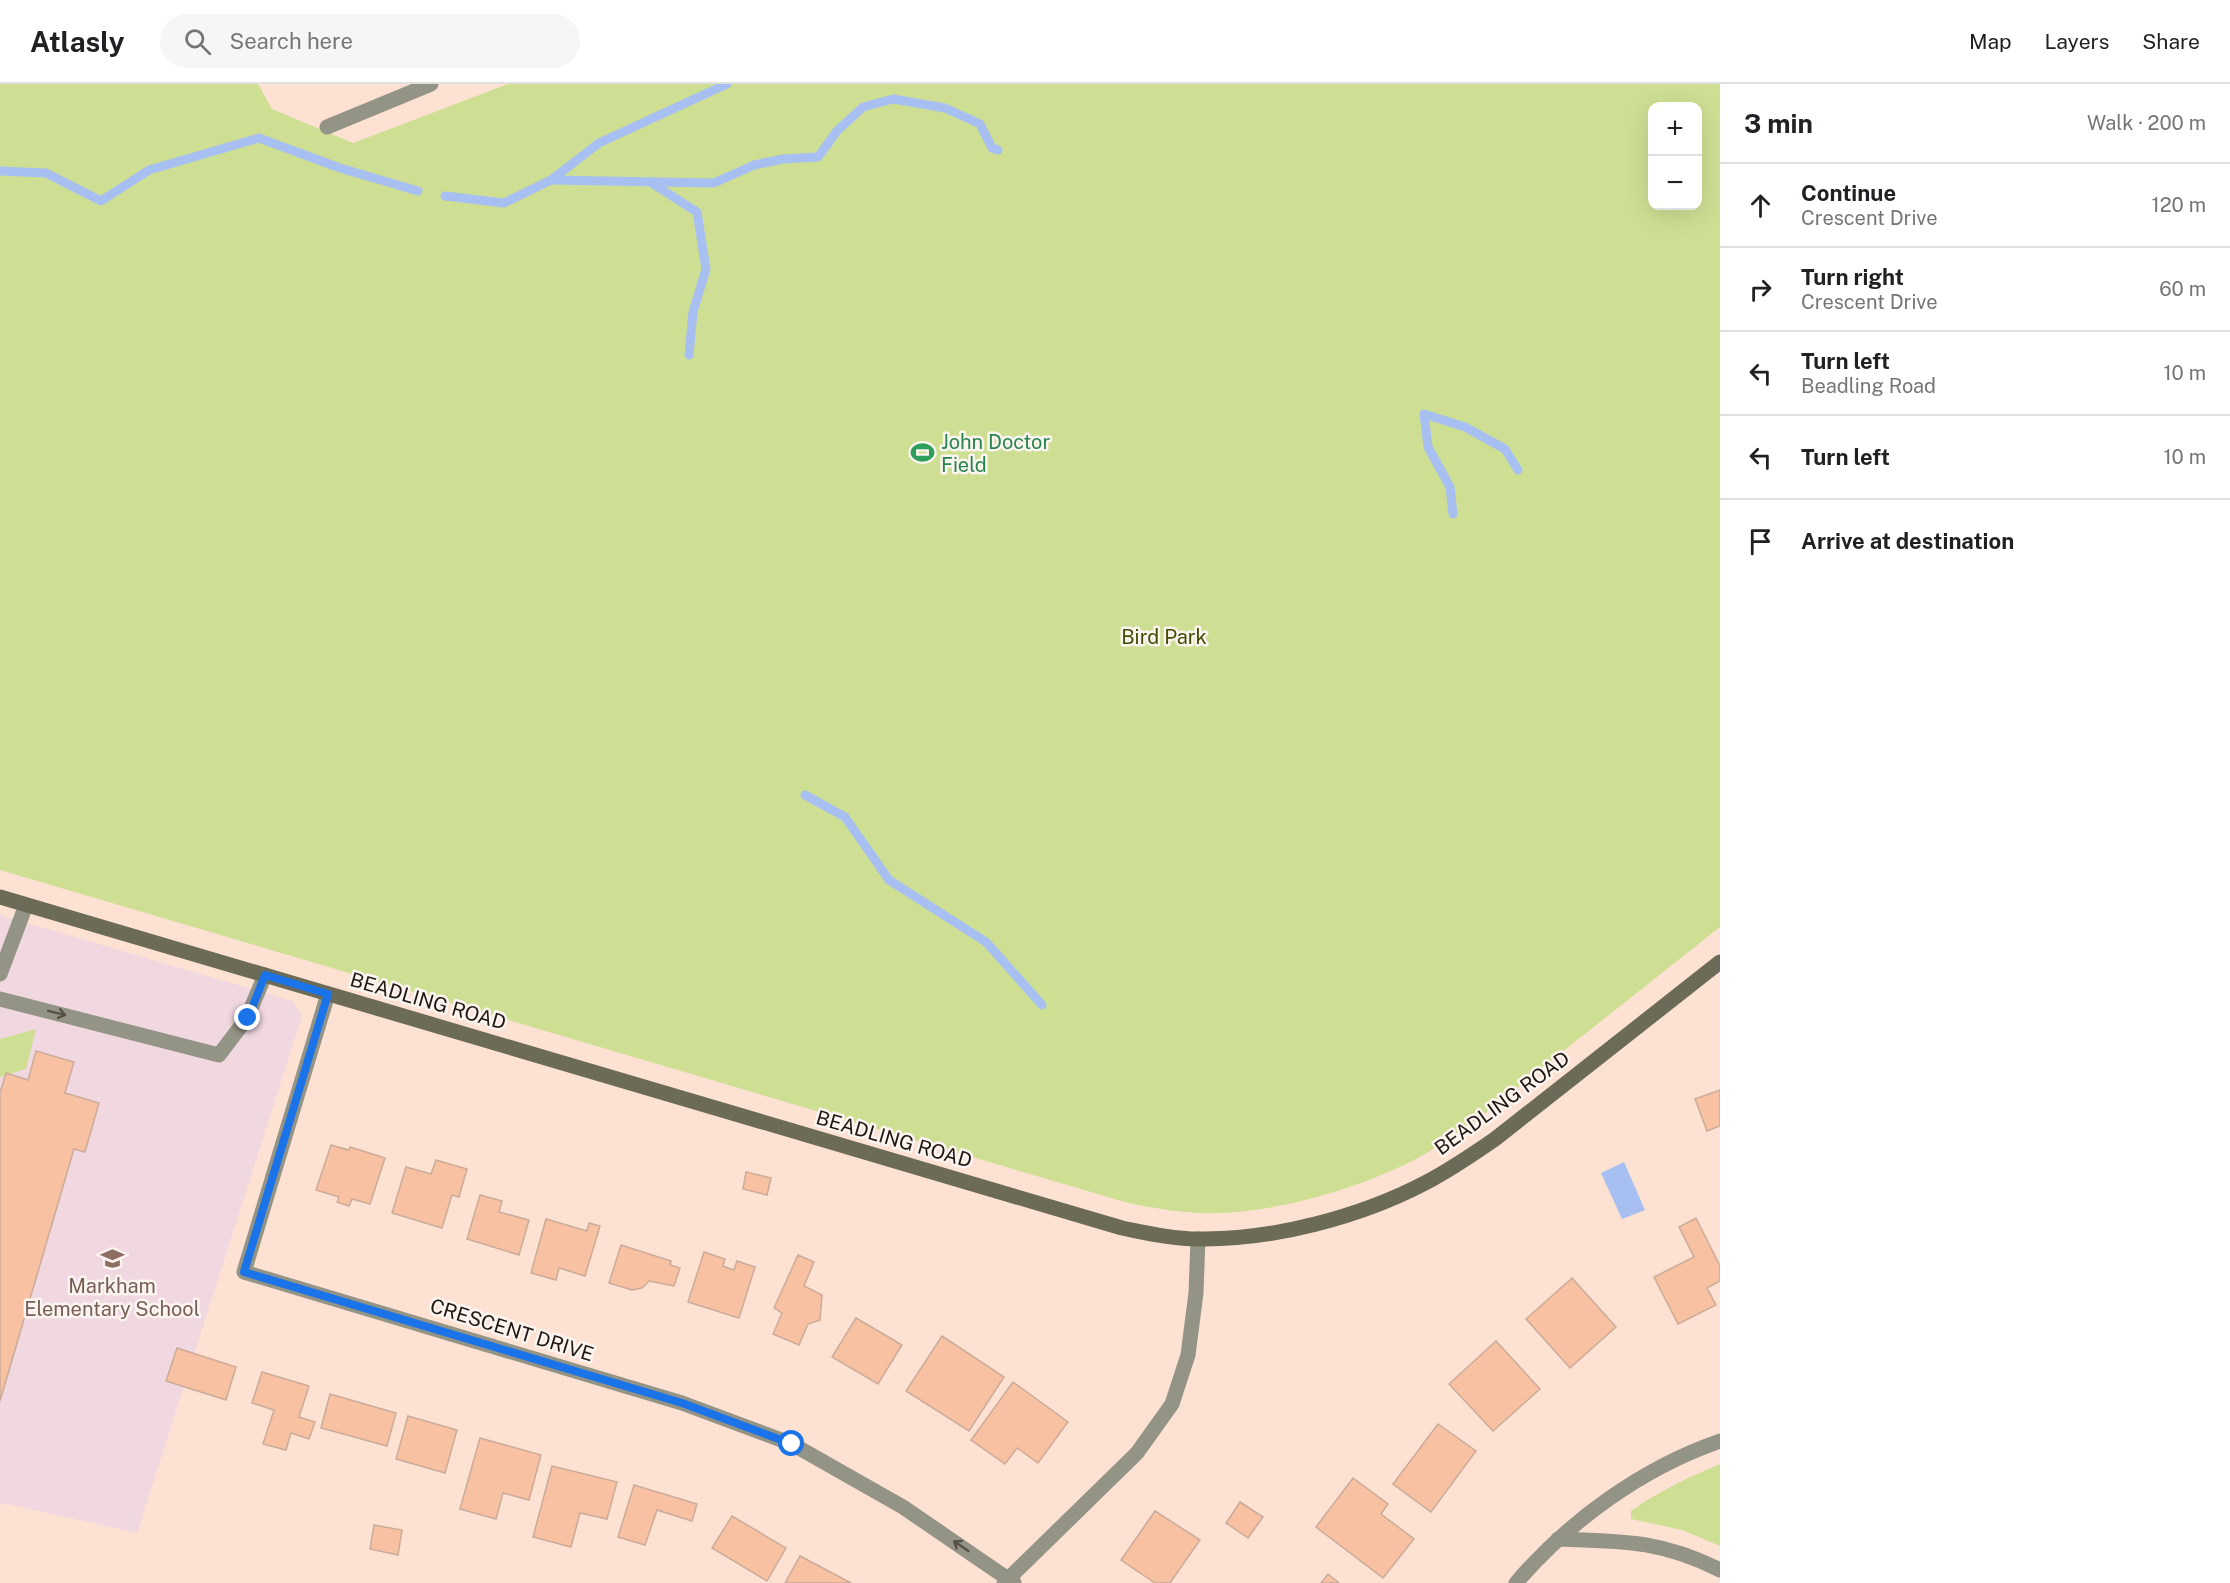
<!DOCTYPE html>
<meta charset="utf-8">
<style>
:root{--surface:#fff;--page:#f6f6f6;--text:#202124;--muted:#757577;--line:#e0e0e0}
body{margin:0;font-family:"Public Sans",sans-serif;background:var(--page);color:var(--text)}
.controls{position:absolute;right:18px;top:18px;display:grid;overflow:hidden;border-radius:12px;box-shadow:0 6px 24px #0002}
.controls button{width:54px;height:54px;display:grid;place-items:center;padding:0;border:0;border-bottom:2px solid var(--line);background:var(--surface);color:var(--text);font:30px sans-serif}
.stop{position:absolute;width:18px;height:18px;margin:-14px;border:4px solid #1a73e8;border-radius:50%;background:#fff}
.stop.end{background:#1a73e8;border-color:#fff;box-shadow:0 2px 6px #0008}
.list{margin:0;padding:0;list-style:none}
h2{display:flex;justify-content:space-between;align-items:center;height:78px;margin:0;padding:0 24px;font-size:26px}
h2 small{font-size:20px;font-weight:400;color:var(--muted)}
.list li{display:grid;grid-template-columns:39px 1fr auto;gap:18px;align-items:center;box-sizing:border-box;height:84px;padding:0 24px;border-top:2px solid var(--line)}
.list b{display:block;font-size:22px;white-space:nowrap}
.list p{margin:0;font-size:20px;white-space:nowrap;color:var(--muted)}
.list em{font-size:20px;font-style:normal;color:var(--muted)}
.icon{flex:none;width:33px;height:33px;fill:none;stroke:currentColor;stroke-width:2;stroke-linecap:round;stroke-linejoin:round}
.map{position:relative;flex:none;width:1720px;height:1499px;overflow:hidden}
header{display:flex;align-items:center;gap:36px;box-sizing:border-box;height:84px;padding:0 30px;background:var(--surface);border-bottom:2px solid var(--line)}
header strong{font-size:28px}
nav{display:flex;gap:33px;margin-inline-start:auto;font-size:21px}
.search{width:420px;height:54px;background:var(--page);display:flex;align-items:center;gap:15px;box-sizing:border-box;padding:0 21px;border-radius:33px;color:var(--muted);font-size:22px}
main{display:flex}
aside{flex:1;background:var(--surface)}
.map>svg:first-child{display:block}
</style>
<header>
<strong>Atlasly</strong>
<div class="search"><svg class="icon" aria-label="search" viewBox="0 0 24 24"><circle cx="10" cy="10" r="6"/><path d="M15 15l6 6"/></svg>Search here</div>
<nav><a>Map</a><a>Layers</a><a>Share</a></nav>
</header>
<main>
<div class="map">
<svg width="1720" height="1499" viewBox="0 0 1720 1499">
<rect width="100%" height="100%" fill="#fde2d3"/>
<path fill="#f0d7e0" d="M0,831L292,917L302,932L137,1449L3,1419L0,1421Z"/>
<g fill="#cedf94" fill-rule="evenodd">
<path d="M0,0H258L272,25L353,59L508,0H1720V843L1479,1034C1458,1049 1437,1064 1414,1076C1356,1106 1266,1132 1201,1129C1176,1128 1153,1124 1128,1119L0,786ZM1652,22H1698V122H1652Z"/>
<path d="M36,945L26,985L0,993V955Z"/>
<path d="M1720,1380V1462L1682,1446L1631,1435V1427C1659,1407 1689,1393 1720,1380Z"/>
</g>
<path fill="#a7c0f1" d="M1624,1078L1645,1126L1622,1135L1601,1089Z"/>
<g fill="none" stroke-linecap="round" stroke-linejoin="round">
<g stroke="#a7c0f1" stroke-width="9">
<path d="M0,87L46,89L101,117L149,86L259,54L340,84L418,107"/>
<path d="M551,96L714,99L754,81L783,75L818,73L837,47L863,23L893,15L945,24L980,40L992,64L998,66"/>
<path d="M650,98L697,128L706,185L693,228L689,271"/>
<path d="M445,112L504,119L551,96L599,59L727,0"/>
<path d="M1453,430L1450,403L1428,363L1424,330L1465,343L1505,365L1518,386"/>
<path d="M805,711L845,733L889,796L986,858L1042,921"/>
</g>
</g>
<g fill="#f7c1a2" stroke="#cbab99" stroke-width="1.5">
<path d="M36,967L74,978L65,1009L99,1019L85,1068L74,1065L0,1317V1009L6,989L28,996Z"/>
<path d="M1720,1006V1042L1707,1047L1695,1015Z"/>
<path d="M331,1061L349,1066L350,1063L385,1074L370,1120L352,1115L349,1122L337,1118L339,1113L316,1106Z"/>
<path d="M436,1076L467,1085L459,1113L452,1111L442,1144L392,1129L406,1083L431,1090Z"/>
<path d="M746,1088L771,1094L767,1111L743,1105Z"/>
<path d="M480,1111L502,1117L499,1128L529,1136L519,1171L467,1155Z"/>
<path d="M1696,1134L1720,1182V1197L1707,1204L1716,1221L1678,1240L1654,1193L1694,1173L1679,1143Z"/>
<path d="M546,1135L587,1147L589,1139L600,1142L585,1192L559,1184L556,1196L531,1189Z"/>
<path d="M621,1161L671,1177L670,1181L680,1184L674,1202L649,1197L642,1204L632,1206L609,1199Z"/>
<path d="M704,1168L725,1175L723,1182L734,1186L737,1177L755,1183L739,1234L688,1218Z"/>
<path d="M798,1171L814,1178L804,1202L822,1211L820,1236L808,1240L799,1261L773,1250L782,1229L774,1224Z"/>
<path d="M1572,1194L1616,1243L1570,1284L1526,1235Z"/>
<path d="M856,1234L902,1261L878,1300L832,1273Z"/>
<path d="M942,1252L1004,1293L969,1347L906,1307Z"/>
<path d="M1496,1257L1540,1305L1493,1347L1449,1300Z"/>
<path d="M177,1264L236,1283L226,1316L166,1297Z"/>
<path d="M262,1288L309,1302L299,1333L315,1338L309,1355L291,1349L286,1366L263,1360L274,1326L252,1319Z"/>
<path d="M1013,1298L1068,1338L1038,1379L1017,1364L1005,1380L971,1356Z"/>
<path d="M330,1310L396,1329L387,1362L321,1344Z"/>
<path d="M408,1332L457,1346L445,1389L396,1375Z"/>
<path d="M1438,1340L1476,1367L1431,1428L1393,1400Z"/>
<path d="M480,1354L541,1371L529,1416L503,1409L496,1435L460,1425Z"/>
<path d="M552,1382L617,1398L607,1435L580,1429L571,1463L533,1453Z"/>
<path d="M1353,1394L1388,1420L1381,1430L1414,1455L1383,1494L1316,1443Z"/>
<path d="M634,1401L697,1420L692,1437L657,1426L645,1461L618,1453Z"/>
<path d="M1240,1418L1263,1433L1248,1454L1226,1439Z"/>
<path d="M1155,1427L1200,1456L1170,1499H1155L1121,1476Z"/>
<path d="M732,1432L786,1464L767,1497L712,1464Z"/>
<path d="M374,1441L402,1446L398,1471L370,1465Z"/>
<path d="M800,1472L851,1499H785Z"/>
<path d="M1328,1490L1339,1499H1321Z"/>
</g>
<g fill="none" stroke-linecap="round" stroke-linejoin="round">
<g stroke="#939485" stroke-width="15">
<path d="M0,890L26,821"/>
<path d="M0,915L219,971L247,934L265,891"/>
</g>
<g stroke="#939485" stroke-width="15">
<path d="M327,43L431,0"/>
<path d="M328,910L244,1188L682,1319L792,1360L903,1423L1014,1499"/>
<path d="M1558,1455C1621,1457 1661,1456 1720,1486"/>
<path d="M1004,1499L1137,1369L1172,1320L1188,1271L1196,1209L1198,1155"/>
<path d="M1516,1499C1569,1437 1642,1384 1720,1357"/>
</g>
<path stroke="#6b6b57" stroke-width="15" d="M0,813L1122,1144C1147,1149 1173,1155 1199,1155C1273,1156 1360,1133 1425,1099C1450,1086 1472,1071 1495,1055L1720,878"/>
</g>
<defs><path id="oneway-shaft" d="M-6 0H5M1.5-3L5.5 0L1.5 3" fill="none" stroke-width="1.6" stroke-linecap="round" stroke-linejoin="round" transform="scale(1.5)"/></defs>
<g stroke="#554f45">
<use href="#oneway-shaft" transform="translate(57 929) rotate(14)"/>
<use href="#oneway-shaft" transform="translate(961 1462) rotate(-146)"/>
</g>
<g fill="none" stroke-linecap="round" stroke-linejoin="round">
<path stroke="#1a73e8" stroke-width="8" d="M248,934L265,891L328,910L244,1188L682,1319L792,1360"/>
</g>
<defs>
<symbol id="stadium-bare" viewBox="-9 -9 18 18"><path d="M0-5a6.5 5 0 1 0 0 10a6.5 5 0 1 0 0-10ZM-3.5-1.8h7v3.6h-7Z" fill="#2e9e5b" stroke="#fbf4f0" stroke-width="2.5" paint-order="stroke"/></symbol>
<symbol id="school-bare" viewBox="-9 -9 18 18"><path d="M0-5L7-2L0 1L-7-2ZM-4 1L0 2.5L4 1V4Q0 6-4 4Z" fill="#8d6e63" stroke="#fbf4f0" stroke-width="2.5" paint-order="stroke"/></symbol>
</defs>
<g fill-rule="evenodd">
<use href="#stadium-bare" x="906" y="352" width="33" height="33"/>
<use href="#school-bare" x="96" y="1158" width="33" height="33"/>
</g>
<g text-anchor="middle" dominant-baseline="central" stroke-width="5" stroke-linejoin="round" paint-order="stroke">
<g font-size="20" fill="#27864d" stroke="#fbf4f0" text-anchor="start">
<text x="941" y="358">John Doctor<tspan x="941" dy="23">Field</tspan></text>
</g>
<g font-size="20" fill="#414c00" stroke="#fbf4f0">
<text x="1164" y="553">Bird Park</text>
</g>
<g font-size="20" fill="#221710" stroke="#fbf4f0">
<text transform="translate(428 917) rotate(16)">BEADLING ROAD</text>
<text transform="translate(1502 1019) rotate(-36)">BEADLING ROAD</text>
<text transform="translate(894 1055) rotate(16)">BEADLING ROAD</text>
<text transform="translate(512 1246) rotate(17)">CRESCENT DRIVE</text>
</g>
<g font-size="20" fill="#785e54" stroke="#fbf4f0">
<text x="112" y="1202">Markham<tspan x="112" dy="23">Elementary School</tspan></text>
</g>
</g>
</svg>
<div class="controls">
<button>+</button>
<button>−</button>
</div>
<div class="stop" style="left:792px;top:1360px"></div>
<div class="stop end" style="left:248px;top:934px"></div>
</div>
<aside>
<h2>3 min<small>Walk · 200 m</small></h2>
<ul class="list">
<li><svg class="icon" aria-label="ahead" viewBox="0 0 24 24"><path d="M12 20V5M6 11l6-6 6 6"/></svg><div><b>Continue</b><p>Crescent Drive</p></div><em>120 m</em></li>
<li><svg class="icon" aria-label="right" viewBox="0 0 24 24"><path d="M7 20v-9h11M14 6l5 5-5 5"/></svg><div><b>Turn right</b><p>Crescent Drive</p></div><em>60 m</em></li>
<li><svg class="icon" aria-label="left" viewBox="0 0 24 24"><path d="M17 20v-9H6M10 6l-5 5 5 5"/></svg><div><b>Turn left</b><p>Beadling Road</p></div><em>10 m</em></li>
<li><svg class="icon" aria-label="left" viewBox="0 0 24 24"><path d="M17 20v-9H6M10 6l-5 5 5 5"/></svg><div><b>Turn left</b></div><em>10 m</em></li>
<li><svg class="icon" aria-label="arrive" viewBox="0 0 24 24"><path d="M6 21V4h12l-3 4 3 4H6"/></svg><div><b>Arrive at destination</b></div></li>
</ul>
</aside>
</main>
